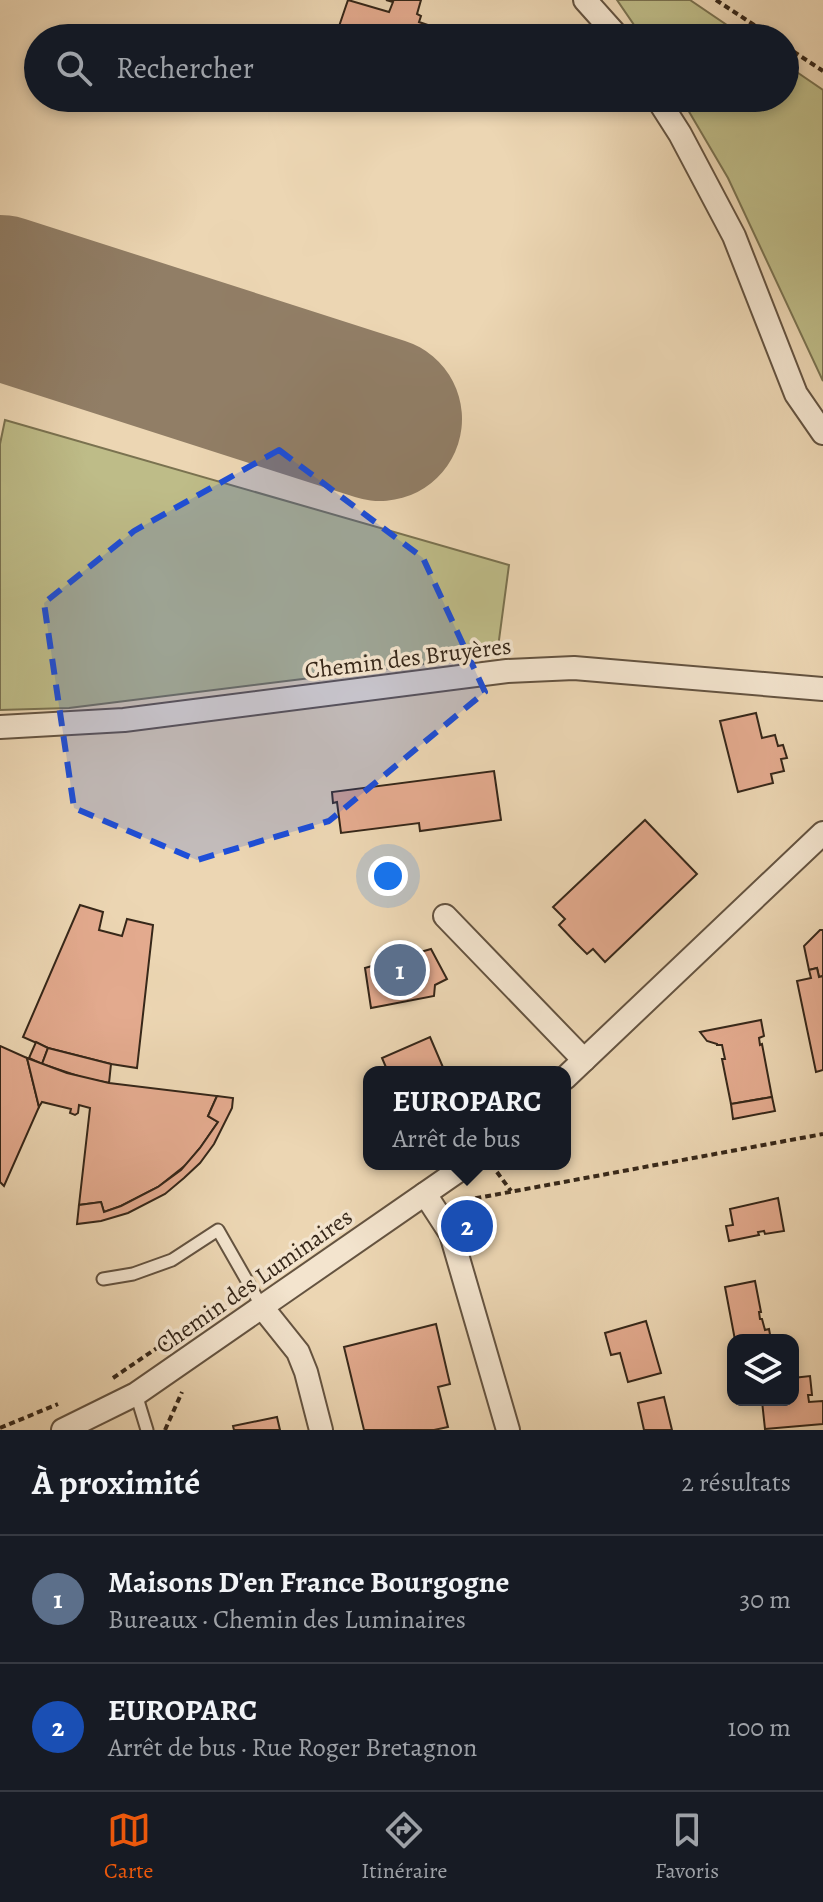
<!DOCTYPE html>
<html lang="fr">
<meta charset="utf-8">
<style>
:root{--surface:#171b24;--page:#20242c;--text:#f1f3f6;--muted:#9ea1a6;--line:#363941;--accent:#ea580c}
body{margin:0;font-family:Alegreya,serif;background:var(--page);color:var(--text)}
.controls{position:absolute;right:24px;bottom:24px;display:grid;overflow:hidden;border-radius:16px;box-shadow:0 4px 12px #0003}
.controls button{width:72px;height:72px;display:grid;place-items:center;padding:0;border:0;border-bottom:2px solid var(--line);background:var(--surface);color:var(--text);font:40px sans-serif}
.you{position:absolute;left:388px;top:876px;width:28px;height:28px;margin:-20px;border:6px solid #fff;border-radius:50%;background:#1a73e8;box-shadow:0 0 0 12px #1a73e833}
.badge{display:grid;place-items:center;width:52px;height:52px;border-radius:50%;background:var(--accent);color:#fff;font-size:26px;font-weight:700}
.pin{position:absolute;translate:-50% -50%;border:4px solid #fff;box-shadow:0 2px 8px #0006}
.popup{position:absolute;left:363px;top:1066px;width:208px;height:104px;box-sizing:border-box;display:grid;place-content:center;border-radius:16px;background:var(--surface);filter:drop-shadow(0 2px 6px #0005);font-size:26px;white-space:nowrap;color:var(--muted)}
.popup b{font-size:30px;color:var(--text)}
.popup::after{content:'';position:absolute;left:50%;top:100%;margin-left:-16px;border:16px solid transparent;border-top-color:var(--surface)}
.list{margin:0;padding:0;list-style:none}
h2{display:flex;justify-content:space-between;align-items:center;height:104px;margin:0;padding:0 32px;font-size:34px}
h2 small{font-size:26px;font-weight:400;color:var(--muted)}
.list li{display:grid;grid-template-columns:52px 1fr auto;gap:24px;align-items:center;box-sizing:border-box;height:128px;padding:0 32px;border-top:2px solid var(--line)}
.list b{display:block;font-size:30px;white-space:nowrap}
.list p{margin:0;font-size:26px;white-space:nowrap;color:var(--muted)}
.list em{font-size:26px;font-style:normal;color:var(--muted)}
.icon{flex:none;width:44px;height:44px;fill:none;stroke:currentColor;stroke-width:2;stroke-linecap:round;stroke-linejoin:round}
.map{position:relative;flex:none;width:823px;height:1430px;overflow:hidden}
.search{position:absolute;background:var(--surface);box-shadow:0 4px 12px #0003;left:24px;right:24px;top:24px;height:88px;display:flex;align-items:center;gap:20px;box-sizing:border-box;padding:0 28px;border-radius:44px;color:var(--muted);font-size:30px}
.sheet{height:360px;background:var(--surface)}
nav{display:flex;justify-content:space-around;align-items:center;box-sizing:border-box;height:112px;border-top:2px solid var(--line);background:var(--surface);font-size:22px;color:var(--muted)}
nav a{display:grid;justify-items:center;gap:4px}
nav .on{color:var(--accent)}
.map>svg:first-child{display:block}
</style>
<div class="map">
<svg width="823" height="1430" viewBox="0 0 823 1430">
<rect width="100%" height="100%" fill="#ecd6b3"/>
<filter id="stains"><feTurbulence type="fractalNoise" baseFrequency=".0025" numOctaves="4"/><feColorMatrix values="0 0 0 0 .2 0 0 0 0 .09 0 0 0 0 .02 0 0 0 .5 -.17"/></filter>
<radialGradient id="worn" r=".72"><stop offset=".6" stop-color="#630" stop-opacity="0"/><stop offset="1" stop-color="#630" stop-opacity=".3"/></radialGradient>
<g fill="#bebc88" stroke="#7a7250" stroke-width="2">
<path d="M617,0H690L746,38H643Z"/>
<path d="M785,64L823,90V381L728,178L681,98H785Z"/>
<path d="M5,420L509,565L497,655L69,708L0,710V444Z"/>
</g>
<g fill="none" stroke-linecap="round" stroke-linejoin="round">
<path stroke="#917e66" stroke-width="164" d="M0,297L380,419"/>
</g>
<g fill="#e3aa8e" stroke="#362719" stroke-width="2">
<path d="M348,0L389,12L393,2L386,0H421L417,14L421,16L419,22L466,38H335Z"/>
<path d="M756,713L762,738L775,735L778,746L783,745L787,758L781,759L784,771L771,774L773,783L738,792L720,721Z"/>
<path d="M494,771L501,820L420,831L419,823L341,833L337,802L333,803L332,792Z"/>
<path d="M645,820L697,874L605,962L593,949L587,954L576,943L559,925L565,919L553,907Z"/>
<path d="M80,905L103,912L99,930L122,936L127,919L153,925L137,1068L111,1064L48,1048L23,1037Z"/>
<path d="M820,930H823V976L819,977L817,968L809,970L804,946Z"/>
<path d="M431,949L447,979L435,985L434,996L371,1008L365,968Z"/>
<path d="M817,968L819,977L823,976V1070L816,1072L797,981L811,978L809,970Z"/>
<path d="M761,1020L764,1036L759,1038L760,1045L762,1044L772,1097L731,1104L722,1059H725L722,1045H717V1044L707,1041L700,1032Z"/>
<path d="M430,1037L445,1072H388L382,1058Z"/>
<path d="M36,1042L48,1048L42,1064L29,1058Z"/>
<path d="M0,1046L27,1058L39,1107L4,1186L0,1182Z"/>
<path d="M48,1048L111,1064L109,1083L84,1078L42,1064Z"/>
<path d="M27,1058L67,1073L109,1083L217,1096L208,1116L218,1122L200,1148L187,1164L158,1187L121,1206L104,1212L101,1202L79,1205L90,1108L79,1105L78,1113L75,1115L70,1113L71,1109L42,1102L39,1107Z"/>
<path d="M217,1096L233,1098L232,1108L214,1144L200,1163L184,1178L165,1194L128,1213L101,1221L77,1224L79,1205L101,1202L104,1212L121,1206L158,1187L181,1170L200,1148L218,1122L208,1116Z"/>
<path d="M772,1097L775,1111L733,1119L731,1104Z"/>
<path d="M778,1198L784,1231L765,1234L764,1231L758,1232L759,1235L729,1241L726,1226L733,1225L730,1209Z"/>
<path d="M755,1281L761,1312H759L760,1319H762L765,1330L769,1329L771,1340H735L725,1287Z"/>
<path d="M646,1321L661,1373L628,1382L620,1353L611,1355L605,1333Z"/>
<path d="M436,1324L450,1384L438,1387L448,1427L434,1430H364L344,1347Z"/>
<path d="M810,1376L812,1395H808L809,1402L823,1401V1424L765,1429L762,1401L793,1400V1378Z"/>
<path d="M664,1397L672,1430H644L638,1403Z"/>
<path d="M277,1417L280,1430H234L233,1426Z"/>
</g>
<g fill="none" stroke-linecap="round" stroke-linejoin="round">
<defs>
<g id="service">
<path d="M103,1279L133,1274L172,1260L218,1230L262,1307"/>
<path d="M136,1394L147,1430"/>
</g>
<g id="minor">
<path d="M585,0L619,38"/>
<path d="M657,98L680,134L734,236L796,394L823,433"/>
<path d="M0,727L124,720L507,671L574,668L823,689"/>
<path d="M445,916L584,1060"/>
<path d="M565,1078L823,833"/>
<path d="M425,1194L451,1234L508,1430"/>
<path d="M262,1307L298,1352L306,1372L321,1430"/>
<path d="M63,1430L136,1394L468,1164"/>
</g>
</defs>
<use href="#service" stroke="#645340" stroke-width="15"/>
<use href="#minor" stroke="#645340" stroke-width="26"/>
<g stroke="#362719" stroke-width="4" stroke-dasharray="6 4" stroke-linecap="butt">
<path d="M716,0L774,38"/>
<path d="M785,46L823,71"/>
<path d="M491,1164L511,1191"/>
<path d="M456,1203L461,1201L823,1134"/>
<path d="M113,1378L211,1311"/>
<path d="M0,1428L58,1404"/>
<path d="M165,1430L182,1392"/>
</g>
<use href="#service" stroke="#f3e4ce" stroke-width="11"/>
<use href="#minor" stroke="#f3e4ce" stroke-width="22"/>
</g>
<path fill="#1d4ed8" fill-opacity="0.2" stroke="#1d4ed8" stroke-width="6" stroke-dasharray="16 10" stroke-linejoin="round" d="M279,450L423,558L485,692L329,821L197,860L74,808L44,603L134,531Z"/>
<g text-anchor="middle" dominant-baseline="central" stroke-width="7" stroke-linejoin="round" paint-order="stroke">
<g font-size="24" fill="#362719" stroke="#f3e4ce">
<text transform="translate(408 658) rotate(-7)">Chemin des Bruyères</text>
<text transform="translate(254 1281) rotate(-35)">Chemin des Luminaires</text>
</g>
</g>
<rect width="100%" height="100%" filter="url(#stains)"/>
<rect width="100%" height="100%" fill="url(#worn)"/>
</svg>
<div class="controls">
<button><svg class="icon" aria-label="layers" viewBox="0 0 24 24"><path d="M12 4l9 5-9 5-9-5zM3 14l9 5 9-5"/></svg></button>
</div>
<div class="you"></div>
<div class="pin badge" style="left:400px;top:970px;background:#5c6f8a">1</div>
<div class="pin badge" style="left:467px;top:1226px;background:#1a4fb4">2</div>
<div class="popup"><b>EUROPARC</b>Arrêt de bus</div>
<div class="search"><svg class="icon" aria-label="search" viewBox="0 0 24 24"><circle cx="10" cy="10" r="6"/><path d="M15 15l6 6"/></svg>Rechercher</div>
</div>
<section class="sheet">
<h2>À proximité<small>2 résultats</small></h2>
<ul class="list">
<li><span class="badge" style="background:#5c6f8a">1</span><div><b>Maisons D'en France Bourgogne</b><p>Bureaux · Chemin des Luminaires</p></div><em>30 m</em></li>
<li><span class="badge" style="background:#1a4fb4">2</span><div><b>EUROPARC</b><p>Arrêt de bus · Rue Roger Bretagnon</p></div><em>100 m</em></li>
</ul>
</section>
<nav>
<a class="on"><svg class="icon" aria-label="map" viewBox="0 0 24 24"><path d="M3 6l6-2 6 2 6-2v14l-6 2-6-2-6 2zM9 4v14M15 6v14"/></svg>Carte</a>
<a><svg class="icon" aria-label="directions" viewBox="0 0 24 24"><path d="M12 3l9 9-9 9-9-9zM9 14v-3h6M13 9l2 2-2 2"/></svg>Itinéraire</a>
<a><svg class="icon" aria-label="saved" viewBox="0 0 24 24"><path d="M7 4h10v16l-5-4-5 4z"/></svg>Favoris</a>
</nav>
